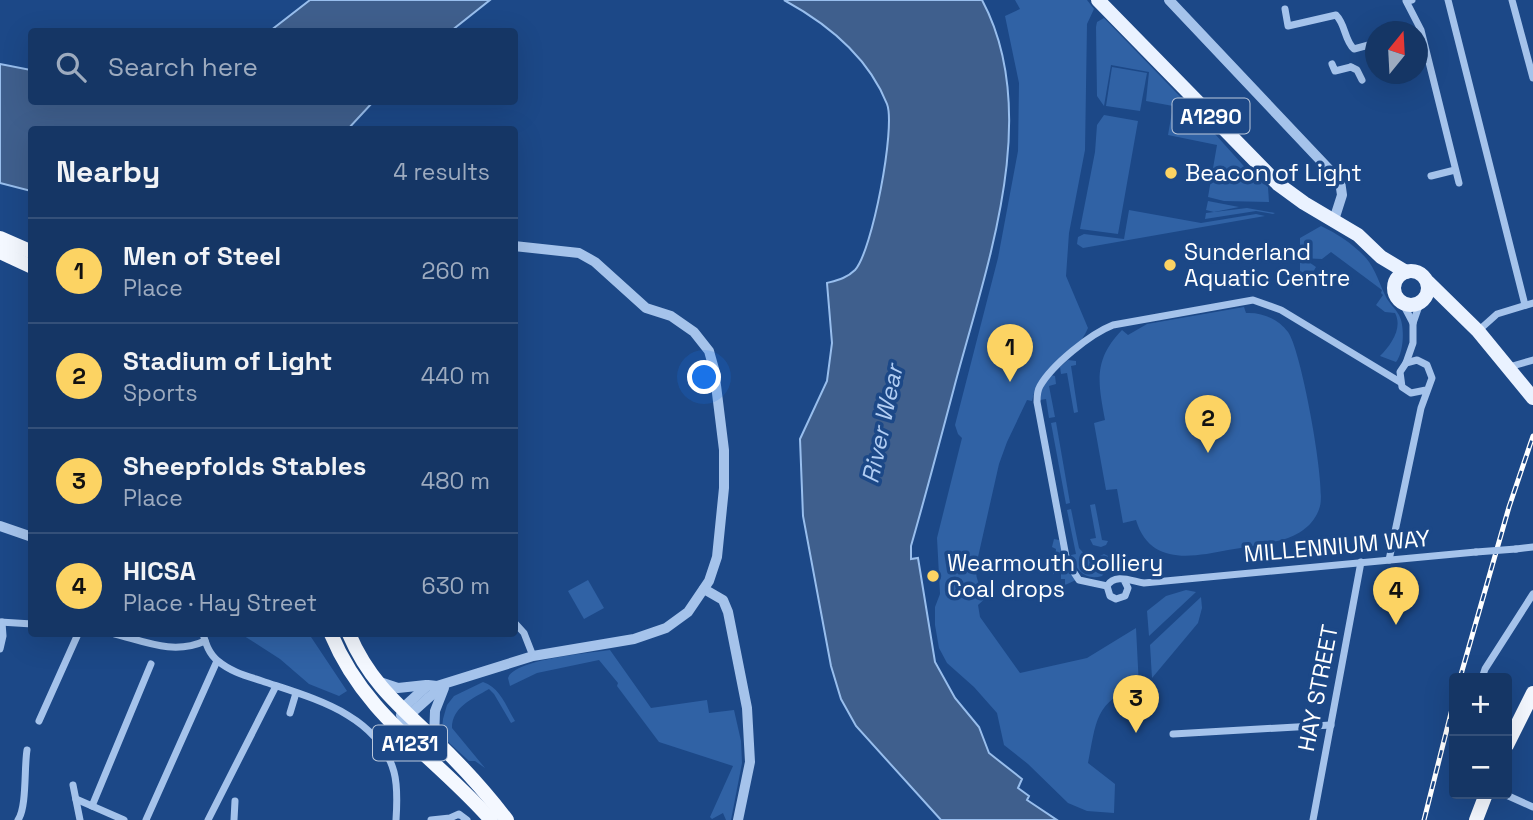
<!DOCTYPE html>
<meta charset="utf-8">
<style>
:root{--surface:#153665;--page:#22416e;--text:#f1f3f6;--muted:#9dabbf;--line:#345079;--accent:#fcd363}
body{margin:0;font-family:"Space Grotesk",sans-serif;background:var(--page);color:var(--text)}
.controls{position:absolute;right:21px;bottom:21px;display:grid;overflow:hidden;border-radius:7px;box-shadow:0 7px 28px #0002}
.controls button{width:63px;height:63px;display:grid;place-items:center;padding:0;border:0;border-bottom:2px solid var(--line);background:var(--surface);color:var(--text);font:35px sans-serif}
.compass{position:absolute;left:1365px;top:21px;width:63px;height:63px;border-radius:50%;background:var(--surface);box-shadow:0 7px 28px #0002;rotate:18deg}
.you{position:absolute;left:705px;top:378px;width:24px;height:24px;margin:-18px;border:5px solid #fff;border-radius:50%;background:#1a73e8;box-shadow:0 0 0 10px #1a73e833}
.badge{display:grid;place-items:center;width:46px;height:46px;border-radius:50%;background:var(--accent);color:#111;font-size:23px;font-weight:700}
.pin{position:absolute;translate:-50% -58px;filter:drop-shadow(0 2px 4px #0008)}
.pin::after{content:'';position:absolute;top:37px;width:24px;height:21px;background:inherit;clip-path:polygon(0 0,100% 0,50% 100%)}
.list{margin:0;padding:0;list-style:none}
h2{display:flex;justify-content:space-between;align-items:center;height:91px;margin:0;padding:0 28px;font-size:30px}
h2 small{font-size:23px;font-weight:400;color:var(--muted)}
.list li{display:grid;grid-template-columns:46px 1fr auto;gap:21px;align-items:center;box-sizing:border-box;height:105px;padding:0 28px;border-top:2px solid var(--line)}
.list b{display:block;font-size:26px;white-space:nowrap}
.list p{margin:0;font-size:23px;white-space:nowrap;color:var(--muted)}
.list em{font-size:23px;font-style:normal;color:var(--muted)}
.icon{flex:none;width:38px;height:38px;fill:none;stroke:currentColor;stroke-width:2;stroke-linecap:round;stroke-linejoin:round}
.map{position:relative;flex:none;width:1533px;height:820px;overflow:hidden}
.search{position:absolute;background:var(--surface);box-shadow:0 7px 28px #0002;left:28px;top:28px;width:490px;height:77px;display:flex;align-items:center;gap:18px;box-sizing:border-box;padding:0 24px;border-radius:7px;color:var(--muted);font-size:26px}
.panel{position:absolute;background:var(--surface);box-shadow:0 7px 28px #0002;left:28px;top:126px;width:490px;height:511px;border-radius:7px}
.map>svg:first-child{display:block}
</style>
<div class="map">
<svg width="1533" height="820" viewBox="0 0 1533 820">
<rect width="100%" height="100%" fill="#1c4887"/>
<g fill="#3062a5">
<path d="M1015,0H1087L1094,9L1087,24L1085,150L1069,233L1066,276L1088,328C1076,358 1040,363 1032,401L1027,400L1007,442L999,464L976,566C975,577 979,589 989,595L978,605L980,617L1020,673L1087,658L1136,628L1139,687C1095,699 1096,723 1088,763L1115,784L1114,813L1087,811L1068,803L1028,764L1004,745L997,713L974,687L947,663L939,648L935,625V607L940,594L937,538L962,438L958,434L955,425L998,258L1018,151L1019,83L1005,16L1020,9Z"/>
<path d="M1104,18L1197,114L1251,174L1268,187L1269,202L1224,201L1208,197L1217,145L1168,135L1173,106L1146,101L1149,72L1111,65L1104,106L1097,96L1096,27L1097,22Z"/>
<path d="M1112,67L1147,73L1140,111L1106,106Z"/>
<path d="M1104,115L1138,121L1118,234L1080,229L1095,152L1097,125Z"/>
<path d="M1208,201L1239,207L1214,212L1206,210Z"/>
<path d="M1247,208L1275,213L1273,214L1256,211L1205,219L1206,213Z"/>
<path d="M1129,210L1201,223L1256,214L1265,216L1083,248L1077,244L1078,237L1084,234L1124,239Z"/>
<path d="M1321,226C1338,234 1353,244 1366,258C1376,270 1379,283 1386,297C1389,303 1395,308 1399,315C1405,326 1404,352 1396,362L1380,356C1391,345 1403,328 1395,313L1385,312L1376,305L1383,295L1381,293L1382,290L1331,252L1322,259L1300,258V238Z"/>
<path d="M1300,260H1306L1316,267L1313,272H1308L1307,281L1300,277Z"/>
<path d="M1244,307L1246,313C1262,312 1278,319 1288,332C1301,349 1326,485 1320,506C1315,525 1299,535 1282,540C1264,544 1246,547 1228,550C1192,557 1150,566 1136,520L1123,523L1117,489L1106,490L1094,423L1105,420C1098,382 1093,360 1122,330L1128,335L1147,324Z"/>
<path d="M1068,360L1076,361V365L1071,366L1078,412L1074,413L1067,373L1061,374L1060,367Z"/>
<path d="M1051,375L1055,376L1056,384L1049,386L1055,417L1049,418L1046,399L1040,400L1041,387Z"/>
<path d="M1056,422L1070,503L1066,504L1051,423Z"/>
<path d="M1095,504L1102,540L1108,541L1106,545L1101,547L1093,545L1090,539L1096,538L1090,505Z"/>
<path d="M1071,509L1079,548L1087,557L1100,560V556L1104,554L1108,556L1104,568L1106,571L1102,576C1086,581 1075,570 1071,555L1076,554L1067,510Z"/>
<path d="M1054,539L1059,540L1067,570L1076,580L1065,585V579H1061V573L1053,574L1056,549L1052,547Z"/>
<path d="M588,580L604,608L584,619L568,591Z"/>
<path d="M1186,590L1196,592L1149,636L1147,611L1166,596Z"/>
<path d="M1201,597L1202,608L1198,623L1152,678L1150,645Z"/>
<path d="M241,634H309L347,691L339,696L309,684L280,659Z"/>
<path d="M610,650L651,708L707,700L709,713L734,710L741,741L742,763L731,820H726L723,813L712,819L710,817L733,766L659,742L617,686L618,683L599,660L537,673L510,686L508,678C515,659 590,653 610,650Z"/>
<path d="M483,682C500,687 507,708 515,721L511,723L494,694L489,689C472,699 452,707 452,728L485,768L475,761H469L445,739L442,729L443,719L447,705L454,696Z"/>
</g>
<g fill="#3f5f8d" stroke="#98beed" stroke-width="2">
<path d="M310,0H490L451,31H270Z"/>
<path d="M784,0H982C1044,115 985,270 954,388C940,441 926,494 911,546V559L918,558L935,662L955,698L979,727L989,753L1022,779L1018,788L1029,796L1027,800L1057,820H941L856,726L841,699L831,666L803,516L800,439L827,381L832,343L827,283C838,280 847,278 855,270C872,252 896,127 887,104C868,56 828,24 784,0Z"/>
<path d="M0,64L31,70L32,102H373L348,129L32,130L31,191L0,183Z"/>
</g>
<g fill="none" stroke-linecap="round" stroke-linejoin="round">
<g stroke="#a5c3eb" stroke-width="7">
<path d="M1412,0L1406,1L1421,30L1459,183"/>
<path d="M1448,0L1525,305"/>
<path d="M1512,0L1533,78"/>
<path d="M1285,9L1288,26L1336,15C1346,25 1344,40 1354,49L1376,43"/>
<path d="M1332,64L1335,71L1351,67"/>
<path d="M1351,67L1357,70L1362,80"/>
<path d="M1431,176L1455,170"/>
<path d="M1403,304L1413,323"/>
<path d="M1478,331L1497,314L1533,303"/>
<path d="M1406,363L1413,343V323L1420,303"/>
<path d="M1509,367L1533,360"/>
<path d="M1516,549L1533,547"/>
<path d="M1389,560L1421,408L1432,378L1427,365L1417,360L1406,363L1400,372L1402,387L1411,393L1426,390"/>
<path d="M1124,580L1128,588L1125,596L1116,599L1110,596L1107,586C1115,573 1131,581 1144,583L1476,552"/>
<path d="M1107,586L1079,580L1067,562L1037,402C1037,396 1037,391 1040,386C1052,365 1090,334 1113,325L1253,300L1281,310L1400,382"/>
<path d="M0,622L32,624"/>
<path d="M514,622L524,633L533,656"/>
<path d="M115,634C146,642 174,655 205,641"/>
<path d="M203,634C206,644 209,654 218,661C231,672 247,676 262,681C312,698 378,714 394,772C398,787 397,805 396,820"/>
<path d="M0,649L3,636L2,622"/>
<path d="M1482,678L1485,669L1533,594"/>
<path d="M290,713L296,693"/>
<path d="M39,721L78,634"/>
<path d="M1173,734L1331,725"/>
<path d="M73,785L80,820"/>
<path d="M1504,794L1533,807"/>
<path d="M76,799L124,820"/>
<path d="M92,806L151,664"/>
<path d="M18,820C27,807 24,768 27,750"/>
<path d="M146,820L217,661"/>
<path d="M208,820L276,686"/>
<path d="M234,820L235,801"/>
<path d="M431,820L450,818L459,814L467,820"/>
<path d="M1313,820L1361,562"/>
</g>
<g stroke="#a5c3eb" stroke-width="10">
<path d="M1169,0L1340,181L1342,195L1334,220"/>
<path d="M0,526L32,537"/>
<path d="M704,589L723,600L728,612L747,708L750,762L738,820"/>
<path d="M377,681L398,688L426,685"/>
<path d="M406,718L435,692L437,686"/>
<path d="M434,740L435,711L444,688"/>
<path d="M437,757L407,728L401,715L405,706L428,685L437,686L533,656L634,639L666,628L688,612L709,581L717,557L724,488V450L714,369L709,351L694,332L671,316L646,308L595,262L579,253L514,246"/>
</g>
<g stroke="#eaf2ff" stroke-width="14">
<path d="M1098,0L1278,184L1304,203L1358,235L1381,257L1406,272"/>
<circle cx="1411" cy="288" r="17"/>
<path d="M1428,282L1478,331L1533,398"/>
</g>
<g stroke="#f4f8ff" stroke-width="14">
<path d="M0,238L32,252"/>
<path d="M0,252L32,267"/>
<path d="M331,634C366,718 434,755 491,820"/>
<path d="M349,634C369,681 398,705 434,739C460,764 485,791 507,820"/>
<path d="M1507,745L1533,693"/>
<path d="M1476,820L1486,794"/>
</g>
<defs>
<g id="rail">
<path d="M1460,678L1509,507L1533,436"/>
<path d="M1424,820L1454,701"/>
</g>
</defs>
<use href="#rail" stroke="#fff" stroke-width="5"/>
<use href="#rail" stroke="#1c4887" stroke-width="2.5" stroke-dasharray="8" stroke-linecap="butt"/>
<path stroke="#a5c3eb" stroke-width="7" d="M1476,552L1516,549"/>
</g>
<g fill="#fcd363" stroke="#1c4887" stroke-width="2.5">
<circle cx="1171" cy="173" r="7"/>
<circle cx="1170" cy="265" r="7"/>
<circle cx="933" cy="576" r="7"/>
</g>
<g text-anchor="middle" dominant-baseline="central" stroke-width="7" stroke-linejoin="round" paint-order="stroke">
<g fill="#1c4887" stroke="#bbc8db" stroke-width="2">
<rect x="1172.5" y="98.5" width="77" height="35" rx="5"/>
<rect x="373" y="725.5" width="74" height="35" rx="5"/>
</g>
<g font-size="21" font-weight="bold" fill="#fff">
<text x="1211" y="116">A1290</text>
<text x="410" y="743">A1231</text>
</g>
<g font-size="23" fill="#fff" stroke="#1c4887" text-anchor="start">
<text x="1185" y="173">Beacon of Light</text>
<text x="1184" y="252">Sunderland<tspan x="1184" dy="26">Aquatic Centre</tspan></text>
<text x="947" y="563">Wearmouth Colliery<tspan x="947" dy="26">Coal drops</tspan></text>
</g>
<g font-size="23" fill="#fff" stroke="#1c4887">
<text transform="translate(1337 546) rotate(-5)">MILLENNIUM WAY</text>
<text transform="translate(1318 688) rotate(-79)">HAY STREET</text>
</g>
<g font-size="24" font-style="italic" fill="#b1cdf3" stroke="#1c4887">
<text transform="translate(882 424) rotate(-78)">River Wear</text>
</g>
</g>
</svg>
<div class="controls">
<button>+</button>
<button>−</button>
</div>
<svg class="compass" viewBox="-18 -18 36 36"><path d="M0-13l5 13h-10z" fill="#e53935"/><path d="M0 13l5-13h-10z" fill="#9dabbf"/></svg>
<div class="you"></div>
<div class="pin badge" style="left:1010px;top:382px">1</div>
<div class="pin badge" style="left:1208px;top:453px">2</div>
<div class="pin badge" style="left:1136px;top:733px">3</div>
<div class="pin badge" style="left:1396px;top:625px">4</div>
<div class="search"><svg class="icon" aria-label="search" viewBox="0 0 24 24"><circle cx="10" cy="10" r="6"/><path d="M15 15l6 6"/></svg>Search here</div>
<section class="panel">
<h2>Nearby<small>4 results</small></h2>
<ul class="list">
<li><span class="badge">1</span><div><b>Men of Steel</b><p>Place</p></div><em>260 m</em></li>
<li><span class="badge">2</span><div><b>Stadium of Light</b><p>Sports</p></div><em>440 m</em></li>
<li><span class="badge">3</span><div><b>Sheepfolds Stables</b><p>Place</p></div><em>480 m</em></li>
<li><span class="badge">4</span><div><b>HICSA</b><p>Place · Hay Street</p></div><em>630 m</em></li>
</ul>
</section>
</div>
